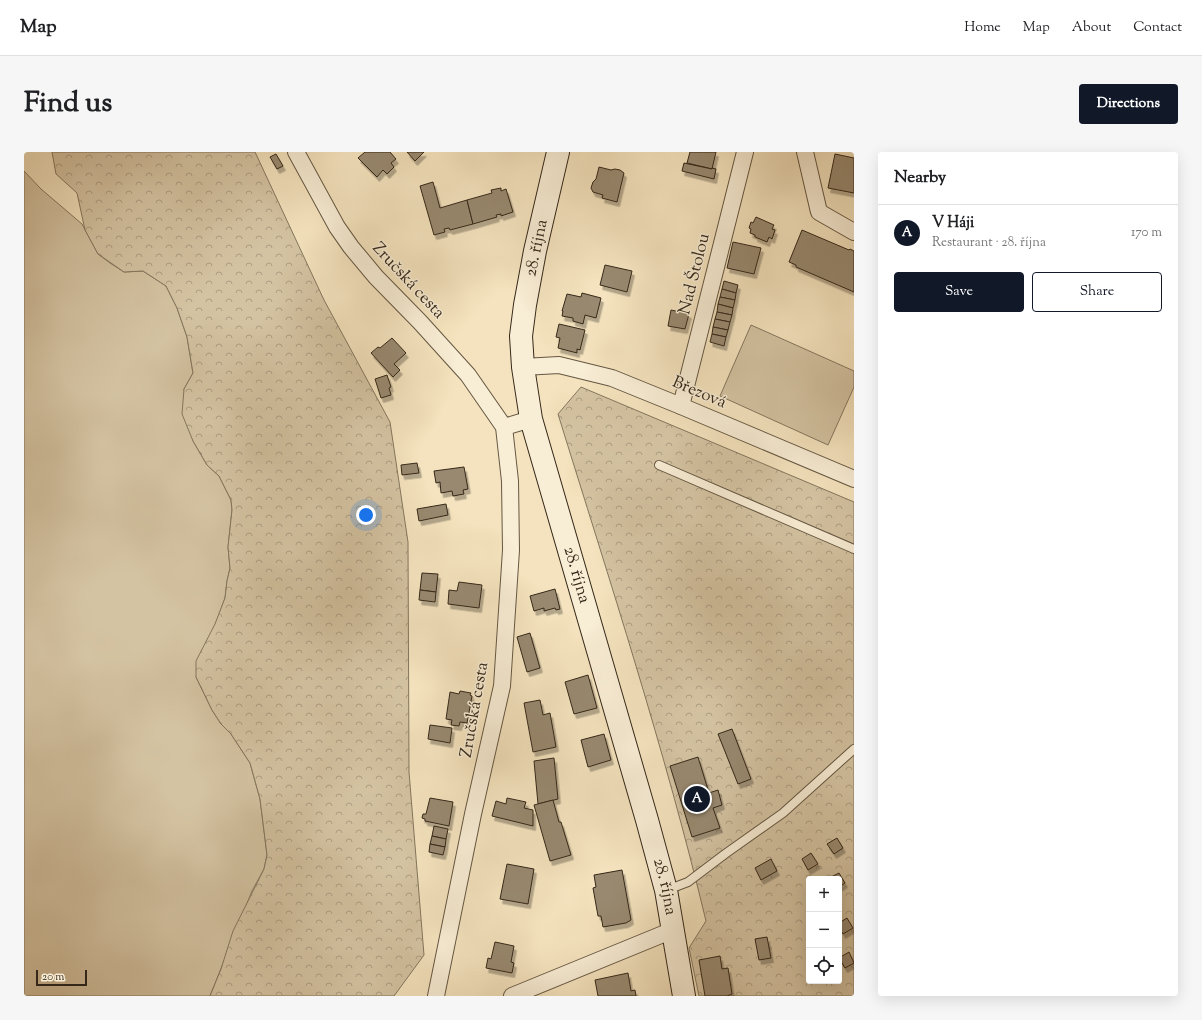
<!DOCTYPE html>
<meta charset="utf-8">
<style>
:root{--surface:#fff;--page:#f6f6f6;--text:#202124;--muted:#757577;--line:#e0e0e0;--accent:#111827}
body{margin:0;font-family:"Sorts Mill Goudy",serif;background:var(--page);color:var(--text)}
.controls{position:absolute;right:12px;bottom:12px;display:grid;overflow:hidden;border-radius:4px;box-shadow:0 4px 16px #0002}
.controls button{width:36px;height:36px;display:grid;place-items:center;padding:0;border:0;border-bottom:1px solid var(--line);background:var(--surface);color:var(--text);font:20px sans-serif}
.scale{position:absolute;left:12px;bottom:10px;width:51px;box-sizing:border-box;padding-left:4px;border:2px solid #352819;border-top:0;font-size:11px;line-height:14px;white-space:nowrap;color:#352819;-webkit-text-stroke:3px #f8edd5;paint-order:stroke}
.you{position:absolute;left:342px;top:363px;width:14px;height:14px;margin:-10px;border:3px solid #fff;border-radius:50%;background:#1a73e8;box-shadow:0 0 0 6px #1a73e833}
.badge{display:grid;place-items:center;width:26px;height:26px;border-radius:50%;background:var(--accent);color:#fff;font-size:13px;font-weight:700}
.pin{position:absolute;translate:-50% -50%;border:2px solid #fff;box-shadow:0 1px 4px #0006}
.list{margin:0;padding:0;list-style:none}
h2{display:flex;justify-content:space-between;align-items:center;height:52px;margin:0;padding:0 16px;font-size:17px}
h2 small{font-size:13px;font-weight:400;color:var(--muted)}
.list li{display:grid;grid-template-columns:26px 1fr auto;gap:12px;align-items:center;box-sizing:border-box;height:56px;padding:0 16px;border-top:1px solid var(--line)}
.list b{display:block;font-size:15px;white-space:nowrap}
.list p{margin:0;font-size:13px;white-space:nowrap;color:var(--muted)}
.list em{font-size:13px;font-style:normal;color:var(--muted)}
.actions{display:flex;gap:8px;padding:12px 16px}
.actions a{flex:1;padding:9px 0;border:1px solid var(--accent);border-radius:4px;text-align:center;font-size:14px;color:var(--accent)}
.actions .main{background:var(--accent);color:#fff}
.icon{flex:none;width:22px;height:22px;fill:none;stroke:currentColor;stroke-width:2;stroke-linecap:round;stroke-linejoin:round}
.map{position:relative;flex:none;width:830px;height:844px;overflow:hidden;border-radius:4px}
header{display:flex;align-items:center;gap:24px;box-sizing:border-box;height:56px;padding:0 20px;background:var(--surface);border-bottom:1px solid var(--line)}
header strong{font-size:19px}
nav{display:flex;gap:22px;margin-inline-start:auto;font-size:14px}
.intro{display:flex;align-items:center;justify-content:space-between;box-sizing:border-box;height:96px;padding:0 24px}
h1{margin:0;font-size:28px}
.button{padding:10px 18px;border-radius:4px;background:var(--accent);color:#fff;font-size:14px;font-weight:700}
main{display:flex;gap:24px;padding:0 24px}
aside{flex:1;background:var(--surface);border-radius:4px;box-shadow:0 4px 16px #0002}
.map>svg:first-child{display:block}
</style>
<header>
<strong>Map</strong>
<nav><a>Home</a><a>Map</a><a>About</a><a>Contact</a></nav>
</header>
<div class="intro"><h1>Find us</h1><a class="button">Directions</a></div>
<main>
<div class="map">
<svg width="830" height="844" viewBox="0 0 830 844">
<defs>
<pattern id="forest-crowns" width="20" height="18" patternUnits="userSpaceOnUse"><rect width="20" height="18" fill="#d4c3a2"/><path d="M2 6a3 3 0 1 1 6 0M12 15a3 3 0 1 1 6 0" fill="none" stroke="#ad9e83"/></pattern>
<filter id="shadow"><feDropShadow dx="2.5" dy="4.5" stdDeviation="0" flood-color="#0004"/></filter>
</defs>
<rect width="100%" height="100%" fill="#f4e3be"/>
<filter id="stains"><feTurbulence type="fractalNoise" baseFrequency=".005" numOctaves="4"/><feColorMatrix values="0 0 0 0 .2 0 0 0 0 .09 0 0 0 0 .02 0 0 0 .5 -.17"/></filter>
<radialGradient id="worn" r=".72"><stop offset=".6" stop-color="#630" stop-opacity="0"/><stop offset="1" stop-color="#630" stop-opacity=".3"/></radialGradient>
<g fill="#d4c3a2" stroke="#84765e">
<path d="M0,19L17,37L58,72L74,102L86,111L100,120L119,119L142,134L153,156L163,185L169,221L160,237L169,289L183,313L195,324L207,348L208,358L204,395L206,416L203,429L201,446L172,525L188,558L197,572L207,582L226,611L236,647L243,703L240,717L228,739L186,844H0Z"/>
<path d="M727,173L830,219V235L804,293L696,244Z"/>
</g>
<g fill="url(#forest-crowns)" stroke="#84765e" fill-rule="evenodd">
<path d="M28,0H231L300,148L366,270L384,390L385,620L400,803L370,844H186L197,817L209,779L240,717L243,703L236,647L226,611L207,582L197,572L188,558L172,525V509L191,472L201,446L203,429L206,416L204,395L208,358L207,348L195,324L183,313L169,289L158,262L160,237L169,221L163,185L153,156L142,134L119,119L100,120L74,102L61,78L53,41L32,22Z"/>
<path d="M557,235L830,350V844H675L665,796L682,769C641,598 586,430 534,262ZM785,727H815V829H785Z"/>
</g>
<g fill="#98896f" stroke="#352819" filter="url(#shadow)">
<path d="M341,0H366L372,7L367,11L370,15L363,22L359,18L353,25L334,6Z"/>
<path d="M383,0H400L391,9Z"/>
<path d="M666,0H692L688,17L663,11Z"/>
<path d="M252,2L259,14L253,17L246,5Z"/>
<path d="M811,2L830,6V41L804,36Z"/>
<path d="M660,11L688,17V16L692,17L690,27L658,19Z"/>
<path d="M575,15L587,18L591,17L596,18L600,21L593,50L578,46L579,43L569,40L567,36L569,30L572,27Z"/>
<path d="M409,30L416,56L443,48L449,72L426,78L425,76L420,77L421,80L410,83L396,34Z"/>
<path d="M477,36V39L482,37L489,60L477,64V62L472,63L473,65L449,72L443,48L468,41L467,38Z"/>
<path d="M732,65L750,73L748,77L751,78L748,87L745,85L743,90L731,85V83L726,81L727,77L725,76L727,70L729,71Z"/>
<path d="M778,78L825,98L826,97L830,99V140L772,115V113L765,110Z"/>
<path d="M709,90L737,96L730,122L703,116Z"/>
<path d="M581,113L608,119L603,140L576,133Z"/>
<path d="M700,129L714,133L712,141L698,137Z"/>
<path d="M698,137L712,141L711,148L696,145Z"/>
<path d="M558,141L577,146L572,166L561,163L559,172L549,169V166L538,164L539,159H538L543,142L557,145Z"/>
<path d="M696,145L711,148L709,156L694,152Z"/>
<path d="M694,152L709,156L708,163L693,160Z"/>
<path d="M647,158L665,162L661,177L644,174Z"/>
<path d="M693,160L708,163L706,170L691,167Z"/>
<path d="M691,167L706,170L704,178L689,175Z"/>
<path d="M535,172L561,178L556,198L553,197V201L534,196L536,186L532,185Z"/>
<path d="M689,175L704,178L702,185L688,182Z"/>
<path d="M688,182L702,185L700,194L686,190Z"/>
<path d="M368,186L382,201L370,212L376,218L369,225L347,201L354,195L356,196Z"/>
<path d="M363,223L367,235L365,236L367,243L357,246L351,227Z"/>
<path d="M393,311L395,321L378,323L377,313Z"/>
<path d="M440,315L444,337L439,338L440,342L429,344L428,339L417,341L416,330L412,331L410,319Z"/>
<path d="M422,352L424,363L395,369L393,357Z"/>
<path d="M398,421L414,422L412,440L396,438Z"/>
<path d="M435,430L458,433L455,456L424,452L425,438L433,439Z"/>
<path d="M531,437L536,457L532,458L531,456L520,459V456L510,459L506,444Z"/>
<path d="M396,438L412,440L411,450L395,448Z"/>
<path d="M506,481L516,516L503,520L493,485Z"/>
<path d="M564,523L573,556L550,562L541,530Z"/>
<path d="M436,539L447,541L446,543L448,544L443,571L436,570L435,574L427,573L428,568L422,567L426,540L435,542Z"/>
<path d="M516,548L519,563L526,561L532,595L509,600L500,551Z"/>
<path d="M406,573L428,576L426,591L404,587Z"/>
<path d="M708,577L727,627L714,632L694,582Z"/>
<path d="M580,582L587,608L564,615L557,588Z"/>
<path d="M674,605L685,641L694,638L698,653L689,656L696,676L668,685L646,614Z"/>
<path d="M530,606L534,647L514,652L510,609Z"/>
<path d="M406,646L429,650L425,674L401,669V667L398,666L399,662H402Z"/>
<path d="M483,646L502,650L500,656L509,658V674L468,664L472,649L482,652Z"/>
<path d="M529,648L535,670H537L547,703L526,709L510,653Z"/>
<path d="M410,674L424,677L422,687L408,684Z"/>
<path d="M408,684L422,687L421,695L406,692Z"/>
<path d="M813,686L819,696L810,702L803,692Z"/>
<path d="M406,692L421,695L419,703L405,700Z"/>
<path d="M787,701L794,712L784,718L778,707Z"/>
<path d="M747,707L753,719L737,728L731,716Z"/>
<path d="M483,712L510,717L504,752L476,747Z"/>
<path d="M598,718L607,768L602,771L579,775L577,764H574L569,736L572,735L570,723Z"/>
<path d="M815,721L821,731L815,735V727L805,726Z"/>
<path d="M823,766L829,776L819,782L815,775V771Z"/>
<path d="M743,785L747,806L735,808L731,787Z"/>
<path d="M471,790L490,794L487,810L490,811L488,821L462,816L464,806L467,807Z"/>
<path d="M825,800L830,811L821,816L815,806Z"/>
<path d="M696,804L698,817L704,816L708,842L703,844H681L675,808Z"/>
<path d="M604,821L607,839L611,838L612,844H574L571,828Z"/>
</g>
<g fill="none" stroke-linecap="round" stroke-linejoin="round">
<defs>
<g id="lane">
<path d="M635,313L830,397"/>
<path d="M643,738L664,730L701,702L759,661L830,597"/>
</g>
<g id="street">
<path d="M272,0L313,75L327,95L352,125L396,170L444,223L480,275L486,329L487,398L478,534L449,662L412,844"/>
<path d="M781,0L795,60L830,80"/>
<path d="M499,215L535,213L588,226L657,254L830,327"/>
<path d="M657,254L721,0"/>
<path d="M480,275L507,267"/>
<path d="M488,844L649,778"/>
</g>
<g id="secondary">
<path id="s1" d="M534,0L511,99L501,153L497,184L499,215L507,267L623,668L642,738L660,844"/>
</g>
</defs>
<use href="#lane" stroke="#655742" stroke-width="10"/>
<use href="#street" stroke="#655742" stroke-width="18"/>
<use href="#secondary" stroke="#352819" stroke-width="24"/>
<use href="#lane" stroke="#f8edd5" stroke-width="8"/>
<use href="#street" stroke="#f8edd5" stroke-width="16"/>
<use href="#secondary" stroke="#f8edd5" stroke-width="22"/>
</g>
<g text-anchor="middle" dominant-baseline="central" stroke-width="3" stroke-linejoin="round" paint-order="stroke">
<g font-size="17" fill="#352819" stroke="#f8edd5">
<text transform="translate(513 96) rotate(-78)">28. října</text>
<text transform="translate(671 122) rotate(-76)">Nad Štolou</text>
<text transform="translate(384 129) rotate(47)">Zručská cesta</text>
<text transform="translate(675 241) rotate(23)">Březová</text>
<text stroke="none"><textPath href="#s1" startOffset="434">28. října</textPath></text>
<text transform="translate(451 558) rotate(-80)">Zručská cesta</text>
<text stroke="none"><textPath href="#s1" startOffset="758">28. října</textPath></text>
</g>
</g>
<rect width="100%" height="100%" filter="url(#stains)"/>
<rect width="100%" height="100%" fill="url(#worn)"/>
</svg>
<div class="controls">
<button>+</button>
<button>−</button>
<button><svg class="icon" aria-label="locate" viewBox="0 0 24 24"><circle cx="12" cy="12" r="6"/><path d="M12 2v4M12 18v4M2 12h4M18 12h4"/></svg></button>
</div>
<div class="scale">20 m</div>
<div class="you"></div>
<div class="pin badge" style="left:673px;top:647px">A</div>
</div>
<aside>
<h2>Nearby<small></small></h2>
<ul class="list">
<li><span class="badge">A</span><div><b>V Háji</b><p>Restaurant · 28. října</p></div><em>170 m</em></li>
</ul>
<div class="actions"><a class="main">Save</a><a>Share</a></div>
</aside>
</main>
